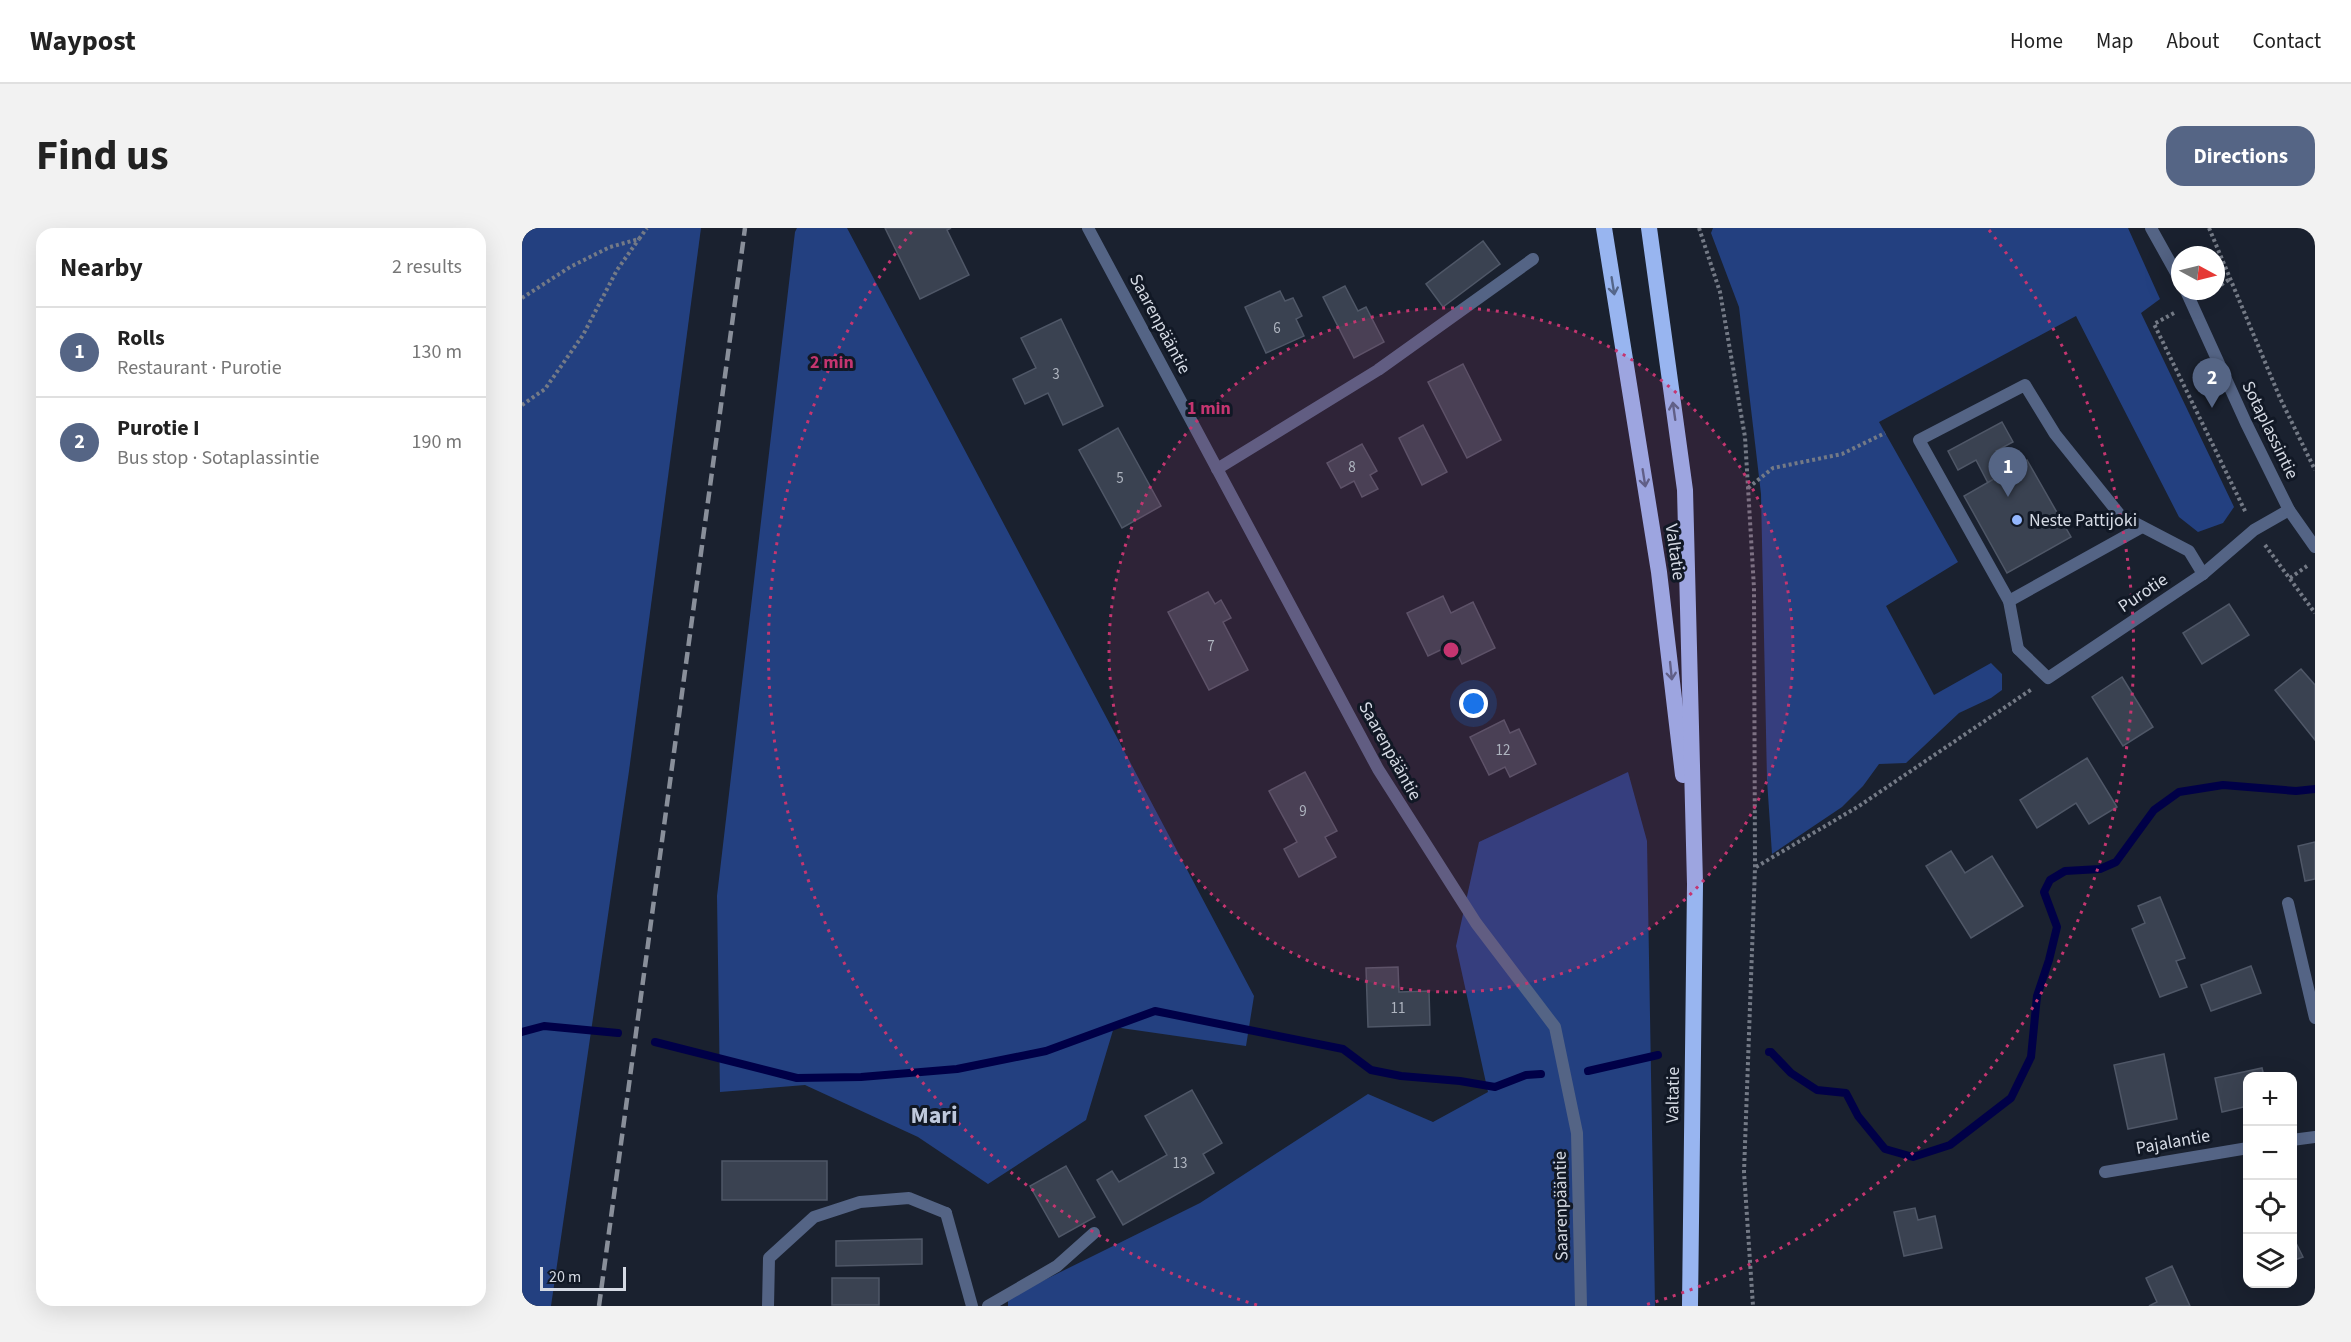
<!DOCTYPE html>
<meta charset="utf-8">
<style>
:root{--surface:#fff;--page:#f2f2f2;--text:#222;--muted:#767676;--line:#e0e0e0;--accent:#556585}
body{margin:0;font-family:"Source Sans 3",sans-serif;background:var(--page);color:var(--text)}
.controls{position:absolute;right:18px;bottom:18px;display:grid;overflow:hidden;border-radius:12px;box-shadow:0 6px 24px #0002}
.controls button{width:54px;height:54px;display:grid;place-items:center;padding:0;border:0;border-bottom:2px solid var(--line);background:var(--surface);color:var(--text);font:30px sans-serif}
.compass{position:absolute;left:1649px;top:18px;width:54px;height:54px;border-radius:50%;background:var(--surface);box-shadow:0 6px 24px #0002;rotate:97deg}
.scale{position:absolute;left:18px;bottom:15px;width:86px;box-sizing:border-box;padding-left:6px;border:3px solid #d5dae4;border-top:0;font-size:16px;line-height:21px;white-space:nowrap;color:#d5dae4;-webkit-text-stroke:4px #111825;paint-order:stroke}
.you{position:absolute;left:952px;top:476px;width:21px;height:21px;margin:-15px;border:4px solid #fff;border-radius:50%;background:#1a73e8;box-shadow:0 0 0 9px #1a73e833}
.badge{display:grid;place-items:center;width:39px;height:39px;border-radius:50%;background:var(--accent);color:#fff;font-size:20px;font-weight:700}
.pin{position:absolute;translate:-50% -50px;filter:drop-shadow(0 2px 3px #0008)}
.pin::after{content:'';position:absolute;top:32px;width:21px;height:18px;background:inherit;clip-path:polygon(0 0,100% 0,50% 100%)}
.list{margin:0;padding:0;list-style:none}
h2{display:flex;justify-content:space-between;align-items:center;height:78px;margin:0;padding:0 24px;font-size:26px}
h2 small{font-size:20px;font-weight:400;color:var(--muted)}
.list li{display:grid;grid-template-columns:39px 1fr auto;gap:18px;align-items:center;box-sizing:border-box;height:90px;padding:0 24px;border-top:2px solid var(--line)}
.list b{display:block;font-size:22px;white-space:nowrap}
.list p{margin:0;font-size:20px;white-space:nowrap;color:var(--muted)}
.list em{font-size:20px;font-style:normal;color:var(--muted)}
.icon{flex:none;width:33px;height:33px;fill:none;stroke:currentColor;stroke-width:2;stroke-linecap:round;stroke-linejoin:round}
.map{position:relative;flex:none;width:1793px;height:1078px;overflow:hidden;border-radius:18px}
header{display:flex;align-items:center;gap:36px;box-sizing:border-box;height:84px;padding:0 30px;background:var(--surface);border-bottom:2px solid var(--line)}
header strong{font-size:28px}
nav{display:flex;gap:33px;margin-inline-start:auto;font-size:21px}
.intro{display:flex;align-items:center;justify-content:space-between;box-sizing:border-box;height:144px;padding:0 36px}
h1{margin:0;font-size:42px}
.button{padding:15px 27px;border-radius:18px;background:var(--accent);color:#fff;font-size:21px;font-weight:700}
main{display:flex;gap:36px;padding:0 36px}
aside{flex:1;background:var(--surface);border-radius:18px;box-shadow:0 6px 24px #0002}
.map>svg:first-child{display:block}
</style>
<header>
<strong>Waypost</strong>
<nav><a>Home</a><a>Map</a><a>About</a><a>Contact</a></nav>
</header>
<div class="intro"><h1>Find us</h1><a class="button">Directions</a></div>
<main>
<aside>
<h2>Nearby<small>2 results</small></h2>
<ul class="list">
<li><span class="badge">1</span><div><b>Rolls</b><p>Restaurant · Purotie</p></div><em>130 m</em></li>
<li><span class="badge">2</span><div><b>Purotie I</b><p>Bus stop · Sotaplassintie</p></div><em>190 m</em></li>
</ul>
</aside>
<div class="map">
<svg width="1793" height="1078" viewBox="0 0 1793 1078">
<rect width="100%" height="100%" fill="#1a212f"/>
<g fill="#234080">
<path d="M0,0H179L107,543L29,1078H0Z"/>
<path d="M275,0H325L732,768L724,818L592,799L564,892L466,956L396,909L283,857L198,864L195,668L273,4Z"/>
<path d="M1191,0H1606L1638,71L1619,85L1712,279L1701,295L1676,304L1657,289L1554,88L1357,194L1436,334L1364,378L1412,467L1469,435L1480,446V462L1469,470L1437,485L1384,535L1357,536L1341,558L1320,579L1250,626L1245,552L1239,266L1217,79L1189,5Z"/>
<path d="M1106,544L1125,613L1133,1078H486V1070L678,975L846,866L911,894L966,864L934,718L957,614Z"/>
</g>
<g fill="none" stroke-linecap="round" stroke-linejoin="round">
<g stroke="#000047" stroke-width="8">
<path d="M0,804L22,798L96,805"/>
<path d="M133,814L275,850L339,849L435,841L524,823L633,783L821,821L849,842L879,848L938,853L973,859L1004,847L1019,846"/>
<path d="M1247,824H1249L1269,845L1295,862L1324,865L1336,888L1363,921L1391,929L1428,917L1489,870L1509,829L1515,768L1527,732L1535,699L1522,664L1528,652L1543,643L1578,641L1594,634L1632,582L1657,564L1701,557L1774,563L1793,561"/>
<path d="M1066,843L1136,827"/>
</g>
</g>
<g fill="#3a4251" stroke="#4f5767" stroke-width="1.5">
<path d="M363,0H429L425,2L447,47L398,71Z"/>
<path d="M961,13L978,36L921,79L904,56Z"/>
<path d="M823,58L836,83L844,79L862,114L832,130L801,69Z"/>
<path d="M758,63L763,73L771,70L780,88L774,91L782,108L744,125L723,79Z"/>
<path d="M539,91L581,178L541,197L526,165L503,176L491,151L514,140L499,110Z"/>
<path d="M941,136L979,212L945,230L906,154Z"/>
<path d="M1480,194L1491,214L1474,223L1485,245L1466,255L1454,232L1436,242L1426,223Z"/>
<path d="M901,197L925,244L900,257L877,210Z"/>
<path d="M596,200L639,278L600,300L557,222Z"/>
<path d="M840,216L855,243L848,247L856,261L840,269L832,253L819,260L805,235Z"/>
<path d="M1505,232L1549,309L1485,345L1442,268Z"/>
<path d="M686,364L693,376L699,372L709,390L701,394L726,442L687,462L646,384Z"/>
<path d="M921,368L929,385L951,374L973,420L940,436L931,416L906,428L885,385Z"/>
<path d="M1707,376L1727,407L1680,436L1661,405Z"/>
<path d="M1779,441L1793,457V512L1753,462Z"/>
<path d="M1600,449L1631,499L1601,518L1570,469Z"/>
<path d="M982,492L988,505L997,501L1014,536L988,549L983,539L967,547L948,509Z"/>
<path d="M1565,530L1595,579L1567,596L1554,575L1515,600L1498,572Z"/>
<path d="M783,544L815,603L803,609L814,629L777,649L762,621L775,614L747,563Z"/>
<path d="M1793,614V651L1783,653L1776,618Z"/>
<path d="M1429,623L1443,645L1470,628L1501,678L1449,710L1404,638Z"/>
<path d="M1638,669L1663,730L1654,733L1665,759L1638,769L1610,701L1623,695L1616,678Z"/>
<path d="M1729,738L1739,765L1689,783L1679,757Z"/>
<path d="M876,739L877,764L907,763L908,797L846,799L844,740Z"/>
<path d="M1642,826L1655,891L1606,901L1592,837Z"/>
<path d="M1740,840L1742,848H1726V878L1700,884L1693,850Z"/>
<path d="M670,862L700,915L681,926L692,945L601,997L575,952L590,943L597,954L645,927L623,888Z"/>
<rect x="200" y="933" width="105" height="39"/>
<path d="M544,938L573,989L537,1009L508,958Z"/>
<path d="M1393,980L1396,992L1413,988L1420,1020L1382,1028L1372,984Z"/>
<path d="M1770,1007L1781,1029L1770,1033Z"/>
<path d="M400,1011V1036L314,1038V1013Z"/>
<path d="M1650,1038L1668,1078H1627L1635,1074L1624,1050Z"/>
<rect x="310" y="1050" width="47" height="27"/>
</g>
<g fill="none" stroke-linecap="round" stroke-linejoin="round">
<g stroke="#747a86" stroke-width="4" stroke-dasharray="3 3" stroke-linecap="butt">
<path d="M1177,0L1198,64L1223,209L1232,360L1233,640L1222,944L1231,1078"/>
<path d="M1687,0L1758,170L1793,242"/>
<path d="M1694,60L1708,51"/>
<path d="M0,70L48,39L88,19L117,11L125,0"/>
<path d="M1652,85L1632,96L1724,285"/>
<path d="M0,177L23,161L61,107L95,42L117,11"/>
<path d="M1226,260L1251,240L1320,226L1363,205"/>
<path d="M1743,317L1793,385"/>
<path d="M1768,350L1785,338"/>
<path d="M1234,639L1337,578L1510,461"/>
</g>
<g stroke="#546485" stroke-width="12">
<path d="M695,241L856,142L1011,31"/>
<path d="M1487,373L1620,299"/>
<path d="M1496,421L1487,373L1397,212L1503,157L1533,206L1598,287L1667,323L1681,346"/>
<path d="M246,1078L247,1030L292,989L338,974L387,970L424,985"/>
<path d="M466,1078L535,1038L572,1005"/>
</g>
<g stroke="#546485" stroke-width="12">
<path d="M566,0L856,541L954,695L1033,799L1055,905L1059,1078"/>
<path d="M1496,421L1526,450L1681,346L1732,302L1767,282"/>
<path d="M1766,675L1793,790"/>
<path d="M1770,912L1793,909"/>
<path d="M1583,944L1726,920"/>
<path d="M424,985L450,1078"/>
</g>
<g stroke="#546485" stroke-width="12">
<path d="M1629,0L1658,52"/>
<path d="M1664,63L1724,195L1767,282L1793,319"/>
</g>
<g stroke="#98b5f0" stroke-width="16">
<path d="M1082,0L1137,344L1161,547"/>
<path d="M1127,0L1163,262L1173,656L1168,1078"/>
</g>
<path stroke="#898f9a" stroke-width="4.5" stroke-dasharray="12 6" stroke-linecap="butt" d="M77,1078L223,0"/>
</g>
<defs><path id="oneway-shaft" d="M-6 0H5M1.5-3L5.5 0L1.5 3" fill="none" stroke-width="1.6" stroke-linecap="round" stroke-linejoin="round" transform="scale(1.5)"/></defs>
<g stroke="#54668a">
<use href="#oneway-shaft" transform="translate(1091 58) rotate(81)"/>
<use href="#oneway-shaft" transform="translate(1152 183) rotate(-98)"/>
<use href="#oneway-shaft" transform="translate(1122 250) rotate(81)"/>
<use href="#oneway-shaft" transform="translate(1149 443) rotate(84)"/>
</g>
<circle cx="929" cy="422" r="342" fill="#c53570" fill-opacity=".12"/>
<g fill="none" stroke="#c53570" stroke-width="3" stroke-dasharray="3 6">
<circle cx="929" cy="422" r="342"/>
<path d="M735 1077A683 683 0 0 1 391 2M1467 2A683 683 0 0 1 1123 1077"/>
</g>
<circle fill="#94b7fd" stroke="#111825" stroke-width="2" cx="1495" cy="292" r="6"/>
<g text-anchor="middle" dominant-baseline="central" stroke-width="6" stroke-linejoin="round" paint-order="stroke">
<g font-size="15" fill="#aeb4bf">
<text x="755" y="100">6</text>
<text x="534" y="146">3</text>
<text x="830" y="239">8</text>
<text x="598" y="250">5</text>
<text x="689" y="418">7</text>
<text x="981" y="522">12</text>
<text x="781" y="583">9</text>
<text x="876" y="780">11</text>
<text x="658" y="935">13</text>
</g>
<g font-size="18" fill="#d5dae4" stroke="#111825">
<text transform="translate(638 96) rotate(62)">Saarenpääntie</text>
<text transform="translate(1748 202) rotate(64)">Sotaplassintie</text>
<text transform="translate(1153 324) rotate(82)">Valtatie</text>
<text transform="translate(1621 365) rotate(-34)">Purotie</text>
<text transform="translate(868 523) rotate(61)">Saarenpääntie</text>
<text transform="translate(1151 867) rotate(-89)">Valtatie</text>
<text transform="translate(1651 914) rotate(-10)">Pajalantie</text>
<text transform="translate(1039 978) rotate(-91)">Saarenpääntie</text>
</g>
<g font-size="18" fill="#d5dae4" stroke="#111825" text-anchor="start">
<text x="1507" y="292">Neste Pattijoki</text>
</g>
<g font-size="24" font-weight="bold" fill="#bfc9dc" stroke="#111825">
<text x="412" y="887">Mari</text>
</g>
</g>
<circle cx="929" cy="422" r="9" fill="#c53570" stroke="#111825" stroke-width="3"/>
<g font-size="18" text-anchor="middle" font-weight="bold" fill="#c53570" stroke="#111825" stroke-width="6" stroke-linejoin="round" paint-order="stroke">
<text x="310" y="140">2 min</text>
<text x="687" y="186">1 min</text>
</g>
</svg>
<div class="controls">
<button>+</button>
<button>−</button>
<button><svg class="icon" aria-label="locate" viewBox="0 0 24 24"><circle cx="12" cy="12" r="6"/><path d="M12 2v4M12 18v4M2 12h4M18 12h4"/></svg></button>
<button><svg class="icon" aria-label="layers" viewBox="0 0 24 24"><path d="M12 4l9 5-9 5-9-5zM3 14l9 5 9-5"/></svg></button>
</div>
<svg class="compass" viewBox="-18 -18 36 36"><path d="M0-13l5 13h-10z" fill="#e53935"/><path d="M0 13l5-13h-10z" fill="#767676"/></svg>
<div class="scale">20 m</div>
<div class="you"></div>
<div class="pin badge" style="left:1486px;top:269px">1</div>
<div class="pin badge" style="left:1690px;top:180px">2</div>
</div>
</main>
